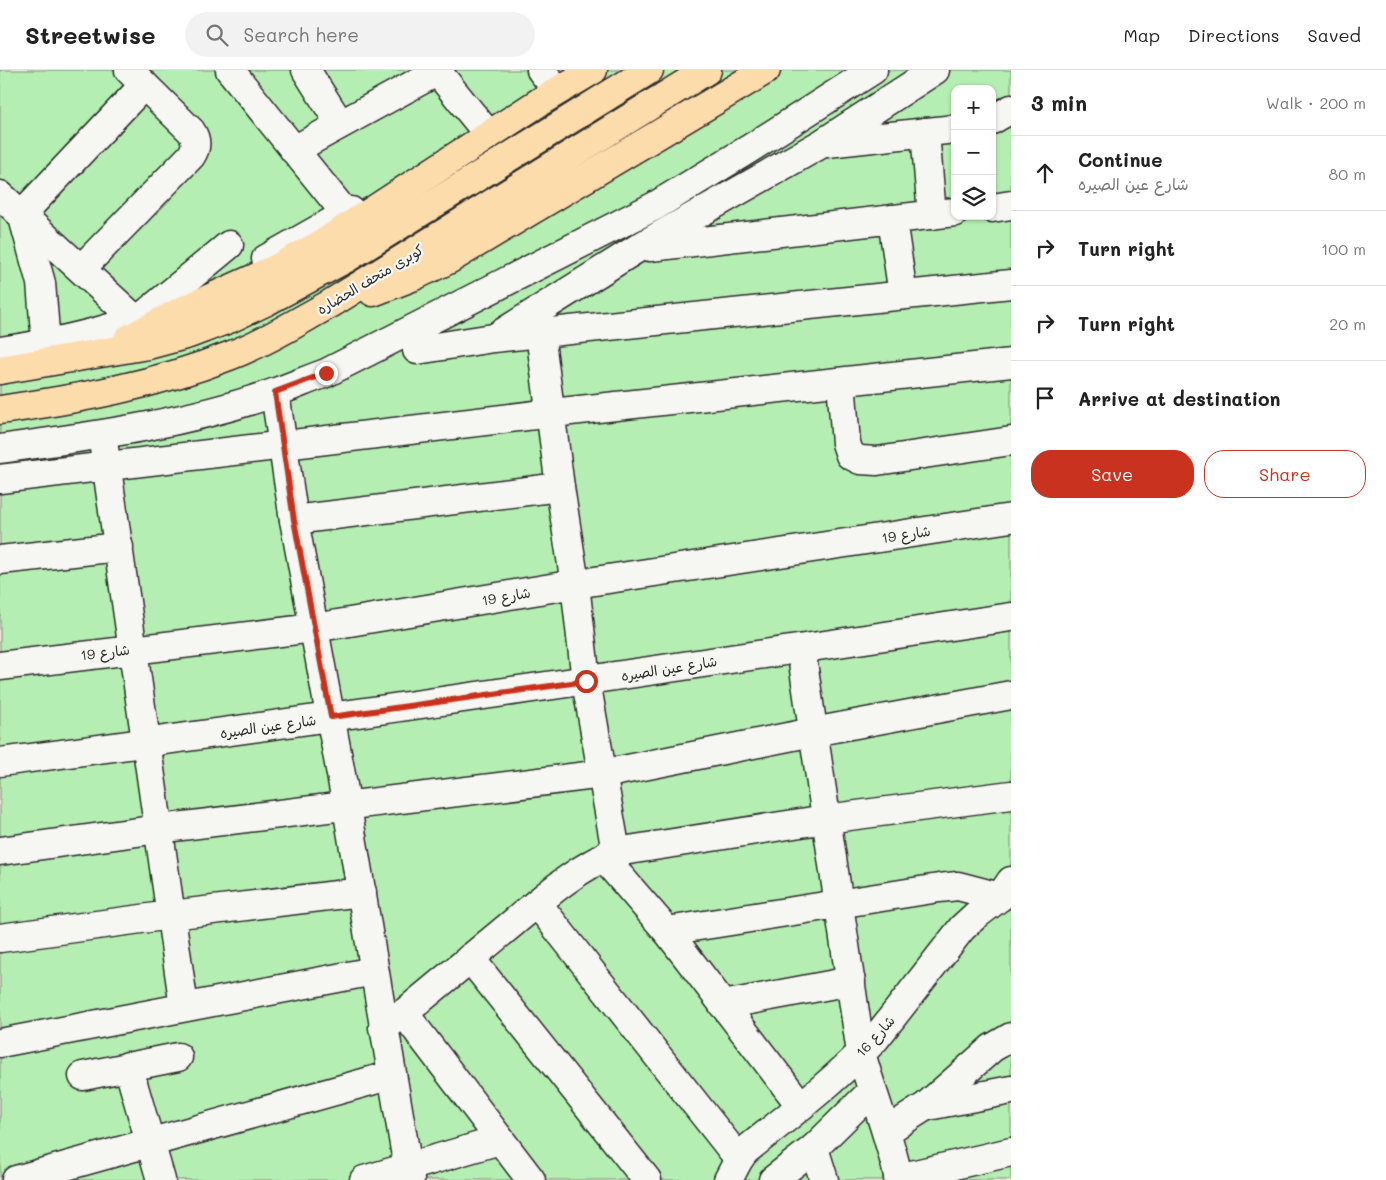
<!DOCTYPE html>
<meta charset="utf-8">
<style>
:root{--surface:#fff;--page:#f2f2f2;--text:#222;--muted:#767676;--line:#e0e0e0;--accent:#c8321e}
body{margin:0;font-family:Mali,"Playpen Sans Arabic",sans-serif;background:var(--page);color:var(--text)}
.controls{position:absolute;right:15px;top:15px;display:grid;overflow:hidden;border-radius:10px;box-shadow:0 1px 4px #0004}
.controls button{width:45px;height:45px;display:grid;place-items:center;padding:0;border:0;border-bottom:1px solid var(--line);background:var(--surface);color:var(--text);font:25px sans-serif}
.stop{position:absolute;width:15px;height:15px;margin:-11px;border:4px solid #c8321e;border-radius:50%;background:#fff}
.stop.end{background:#c8321e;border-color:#fff;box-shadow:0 1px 5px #0008}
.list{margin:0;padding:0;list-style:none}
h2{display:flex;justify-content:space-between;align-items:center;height:65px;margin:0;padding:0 20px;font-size:21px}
h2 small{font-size:16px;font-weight:400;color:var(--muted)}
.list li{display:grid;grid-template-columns:32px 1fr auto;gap:15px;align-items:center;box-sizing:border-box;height:75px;padding:0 20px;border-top:1px solid var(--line)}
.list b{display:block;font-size:19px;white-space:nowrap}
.list p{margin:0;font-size:16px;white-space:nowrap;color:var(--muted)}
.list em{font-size:16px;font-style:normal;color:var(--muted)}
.actions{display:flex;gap:10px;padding:15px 20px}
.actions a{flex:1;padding:11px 0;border:1px solid var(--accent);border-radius:20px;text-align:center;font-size:18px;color:var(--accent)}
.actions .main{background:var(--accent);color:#fff}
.icon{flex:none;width:28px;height:28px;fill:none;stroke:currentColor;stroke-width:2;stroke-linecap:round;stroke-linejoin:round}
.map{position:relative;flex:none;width:1011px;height:1110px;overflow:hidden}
header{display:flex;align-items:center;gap:30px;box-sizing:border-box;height:70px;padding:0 25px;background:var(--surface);border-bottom:1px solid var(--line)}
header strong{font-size:24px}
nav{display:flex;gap:28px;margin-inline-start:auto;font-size:18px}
.search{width:350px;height:45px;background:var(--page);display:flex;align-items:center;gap:12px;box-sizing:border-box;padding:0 18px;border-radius:28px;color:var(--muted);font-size:19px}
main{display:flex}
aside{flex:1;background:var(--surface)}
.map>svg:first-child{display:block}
</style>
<header>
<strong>Streetwise</strong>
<div class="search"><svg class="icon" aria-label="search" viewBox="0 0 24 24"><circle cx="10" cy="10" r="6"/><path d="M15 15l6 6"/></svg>Search here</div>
<nav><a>Map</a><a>Directions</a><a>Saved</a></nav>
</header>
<main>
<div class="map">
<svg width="1011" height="1110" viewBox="0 0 1011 1110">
<rect width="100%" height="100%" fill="#f7e8e4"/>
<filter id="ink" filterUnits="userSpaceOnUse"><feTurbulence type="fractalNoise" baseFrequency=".02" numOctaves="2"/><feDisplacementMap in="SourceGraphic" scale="10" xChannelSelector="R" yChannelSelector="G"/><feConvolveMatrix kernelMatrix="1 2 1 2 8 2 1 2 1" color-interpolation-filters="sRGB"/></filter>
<g filter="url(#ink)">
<path fill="#b5eeb2" stroke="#708c6e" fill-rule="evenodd" d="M0,0H1011V1110H0ZM955,19H992V146H955Z"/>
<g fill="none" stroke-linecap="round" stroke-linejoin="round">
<defs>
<g id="minor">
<path d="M230,0L346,144"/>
<path d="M306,0L340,54"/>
<path d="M436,0L484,59"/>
<path d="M541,0L553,15"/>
<path d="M992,50L1011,39"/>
<path d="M925,62L932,145"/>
<path d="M827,73L955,59"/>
<path d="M294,80L440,0"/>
<path d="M0,125L137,251L229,175"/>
<path d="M992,138L1011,135"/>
<path d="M892,149L903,225"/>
<path d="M650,177L955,142"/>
<path d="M266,189L351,141"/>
<path d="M81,199L191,86C197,77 197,70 191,61L129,0"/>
<path d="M540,263L560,417L575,514L586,611L616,782"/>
<path d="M499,265L638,178L821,74L935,0"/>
<path d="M46,274L41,213L22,144L144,15"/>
<path d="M417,280L493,268L1011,214"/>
<path d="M0,281C56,273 113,261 165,238"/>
<path d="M841,312L846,373L850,385L860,390L877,391L1011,371"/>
<path d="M275,323L294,450L347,737L410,1110"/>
<path d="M104,378L184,937"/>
<path d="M0,379C93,366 187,354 276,322C293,316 309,309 326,303L655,136L749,79L873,0"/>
<path d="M0,409L552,343L1011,293"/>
<path d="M294,450L560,417"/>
<path d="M0,490L119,477"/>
<path d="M801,579L861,983C873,1026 890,1067 899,1110"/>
<path d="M0,596L314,558L575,514L1011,448"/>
<path d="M0,692C338,648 674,598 1011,547"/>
<path d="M0,781L159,759L603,704L813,662L1011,625"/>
<path d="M603,787L667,861L801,1036"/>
<path d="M537,833L739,1089"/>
<path d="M667,861L939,818L958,816L1000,827"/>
<path d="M0,868L171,845L362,822"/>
<path d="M470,888L647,1110"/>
<path d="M723,935L851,911"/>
<path d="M404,943L531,1110"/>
<path d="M383,958L404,943C440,913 477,883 513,853C544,827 578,797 616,782L826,749L1011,725"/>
<path d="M0,973L374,901"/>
<path d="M128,996L161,1110"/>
<path d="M83,1006L178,987"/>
<path d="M928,1036L1011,1020"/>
<path d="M887,1061L926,1036L992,978L1011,967"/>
<path d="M898,1108L1011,1082"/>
<path d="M16,1110L392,1005"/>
<path d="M364,1110L500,1070"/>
<path d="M728,1110L739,1089L745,1081C790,1045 837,1009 876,968L962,858L975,846L1000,827L1011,811"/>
<path d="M773,1110L814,1078"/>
<path d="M824,1110L814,1078L872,1021"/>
</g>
<g id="highway">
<path d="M373,222L412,207L450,189L766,0"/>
<path d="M128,269L177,243L275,199L323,173L541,31L593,0"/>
<path d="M0,300L148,275L189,264L229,249L267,231L345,189L649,0"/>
<path d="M0,340C78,329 155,315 229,286C264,273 297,252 330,234L707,0"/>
</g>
</defs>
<use href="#minor" stroke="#2b2b2b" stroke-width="31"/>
<use href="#highway" stroke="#2b2b2b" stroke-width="31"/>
<use href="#minor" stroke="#f6f6f2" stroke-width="28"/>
<use href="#highway" stroke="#fddcac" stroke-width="28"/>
</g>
</g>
<g fill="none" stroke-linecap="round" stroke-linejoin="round" filter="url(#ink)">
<path stroke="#c8321e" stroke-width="6" d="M326,303L275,322L294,450L331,647L586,611"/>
</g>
<g text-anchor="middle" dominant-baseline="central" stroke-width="4.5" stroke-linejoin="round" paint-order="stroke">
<g font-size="14" fill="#2b2b2b" stroke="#f6f6f2">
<text transform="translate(370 209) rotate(-31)">كوبرى متحف الحضاره</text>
<text transform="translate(906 464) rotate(-9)">شارع 19</text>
<text transform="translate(506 526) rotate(-10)">شارع 19</text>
<text transform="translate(105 582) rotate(-7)">شارع 19</text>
<text transform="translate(669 598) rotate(-9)">شارع عين الصيره</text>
<text transform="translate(268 656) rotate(-8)">شارع عين الصيره</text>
<text transform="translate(875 966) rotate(-48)">شارع 16</text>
</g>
</g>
</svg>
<div class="controls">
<button>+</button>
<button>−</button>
<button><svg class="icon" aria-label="layers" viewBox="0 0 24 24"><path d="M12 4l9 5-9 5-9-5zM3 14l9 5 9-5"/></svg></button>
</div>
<div class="stop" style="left:586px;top:611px"></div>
<div class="stop end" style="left:326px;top:303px"></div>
</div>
<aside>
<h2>3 min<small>Walk · 200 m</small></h2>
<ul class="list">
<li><svg class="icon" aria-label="ahead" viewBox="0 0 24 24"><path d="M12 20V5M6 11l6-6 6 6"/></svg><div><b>Continue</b><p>شارع عين الصيره</p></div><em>80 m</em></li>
<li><svg class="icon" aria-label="right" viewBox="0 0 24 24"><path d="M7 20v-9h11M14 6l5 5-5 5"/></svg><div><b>Turn right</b></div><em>100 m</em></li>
<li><svg class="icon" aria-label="right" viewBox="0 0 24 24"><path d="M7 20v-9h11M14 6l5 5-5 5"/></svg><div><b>Turn right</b></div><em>20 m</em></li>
<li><svg class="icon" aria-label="arrive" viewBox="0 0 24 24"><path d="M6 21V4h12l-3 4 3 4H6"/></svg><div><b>Arrive at destination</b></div></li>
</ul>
<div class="actions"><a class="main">Save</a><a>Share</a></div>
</aside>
</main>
